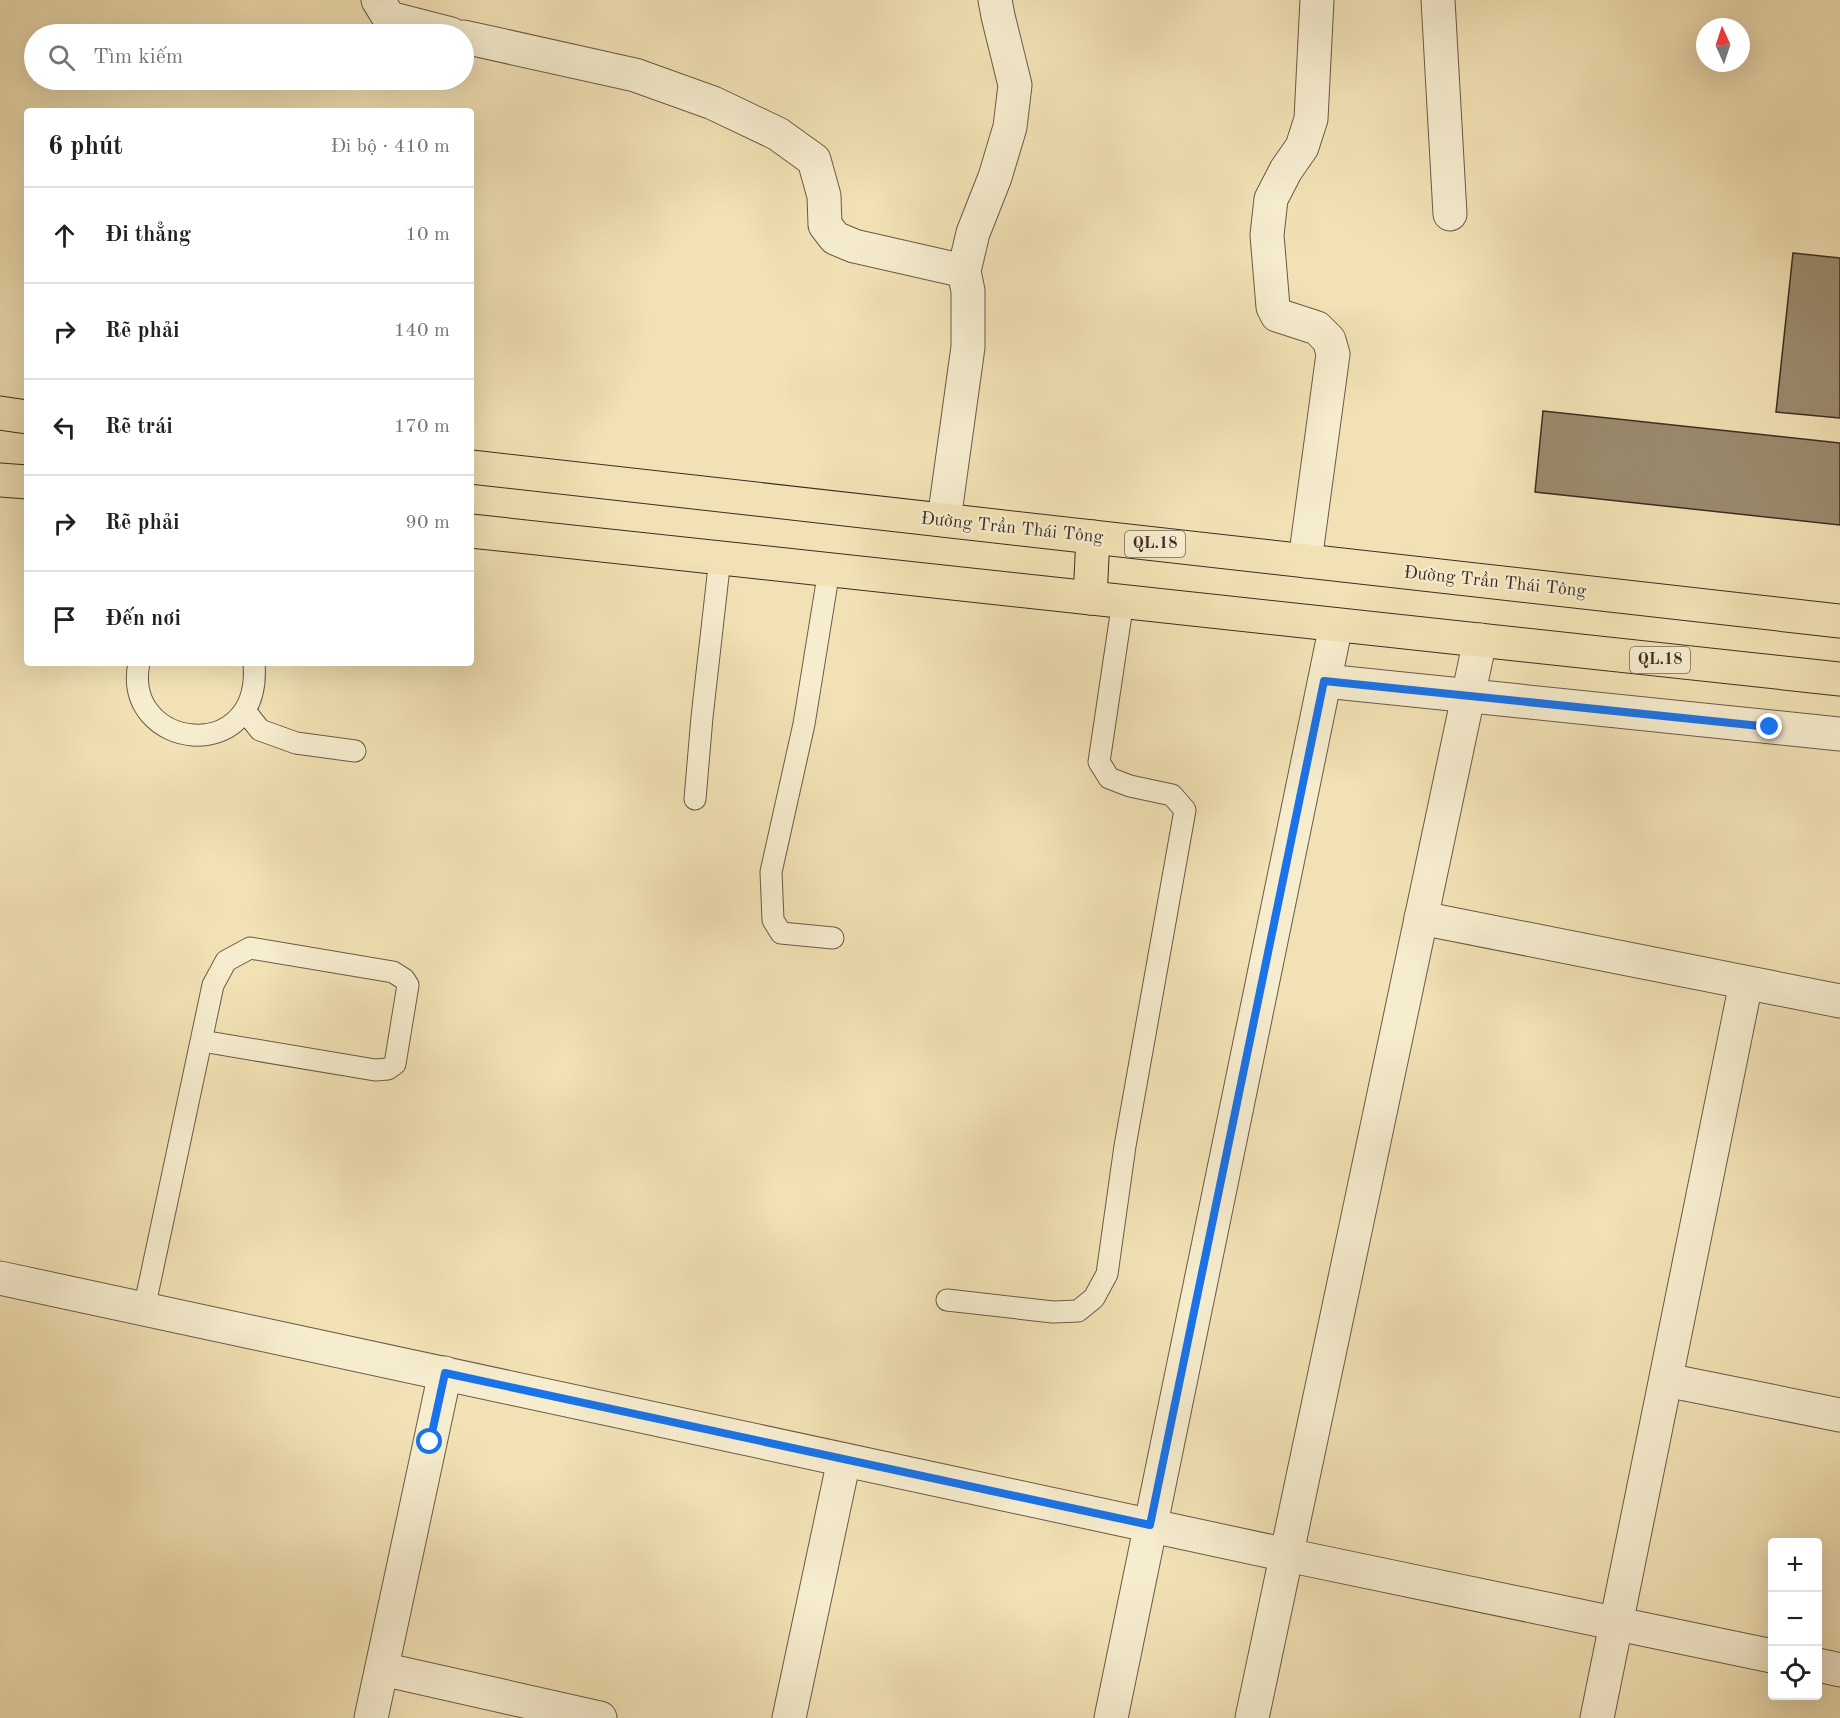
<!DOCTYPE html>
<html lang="vi">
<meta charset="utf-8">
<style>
:root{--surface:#fff;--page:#f2f2f2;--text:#202124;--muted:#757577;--line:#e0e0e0}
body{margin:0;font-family:"Old Standard TT",serif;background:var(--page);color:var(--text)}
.controls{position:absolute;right:18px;bottom:18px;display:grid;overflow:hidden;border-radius:6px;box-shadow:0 6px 24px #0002}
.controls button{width:54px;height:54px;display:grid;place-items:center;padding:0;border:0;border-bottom:2px solid var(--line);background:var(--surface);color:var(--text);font:30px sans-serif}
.compass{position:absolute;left:1696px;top:18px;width:54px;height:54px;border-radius:50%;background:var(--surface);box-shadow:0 6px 24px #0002;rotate:357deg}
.stop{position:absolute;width:18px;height:18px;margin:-14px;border:4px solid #1a73e8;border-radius:50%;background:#fff}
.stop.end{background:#1a73e8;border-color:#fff;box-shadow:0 2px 6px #0008}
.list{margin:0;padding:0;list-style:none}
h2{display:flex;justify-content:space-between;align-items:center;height:78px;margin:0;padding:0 24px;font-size:26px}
h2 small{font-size:20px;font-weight:400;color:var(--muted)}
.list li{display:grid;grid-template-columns:39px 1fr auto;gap:18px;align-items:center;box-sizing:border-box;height:96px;padding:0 24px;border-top:2px solid var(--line)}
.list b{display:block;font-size:22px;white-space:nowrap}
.list em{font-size:20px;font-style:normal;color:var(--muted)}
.icon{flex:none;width:33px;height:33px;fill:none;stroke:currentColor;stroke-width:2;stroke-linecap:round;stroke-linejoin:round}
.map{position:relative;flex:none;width:1840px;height:1718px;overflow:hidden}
.search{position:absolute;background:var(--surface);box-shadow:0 6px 24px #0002;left:24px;top:24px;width:450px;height:66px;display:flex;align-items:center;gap:15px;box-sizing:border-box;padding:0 21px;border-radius:33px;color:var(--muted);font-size:22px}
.panel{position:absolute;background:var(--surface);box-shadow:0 6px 24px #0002;left:24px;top:108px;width:450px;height:558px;border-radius:6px}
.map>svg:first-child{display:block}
</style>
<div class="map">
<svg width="1840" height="1718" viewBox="0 0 1840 1718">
<rect width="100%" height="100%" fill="#f1e1b4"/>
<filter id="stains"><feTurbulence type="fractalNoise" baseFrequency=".00333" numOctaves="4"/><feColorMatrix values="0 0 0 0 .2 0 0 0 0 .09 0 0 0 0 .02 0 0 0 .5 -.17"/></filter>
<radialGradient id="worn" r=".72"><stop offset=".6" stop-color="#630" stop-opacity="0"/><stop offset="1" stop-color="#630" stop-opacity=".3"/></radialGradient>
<g fill="#9b8b6e" stroke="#3d2d23" stroke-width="1.5">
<path d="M1793,253L1840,258V418L1776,412Z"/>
<path d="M1543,411L1840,443V525L1535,492Z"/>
</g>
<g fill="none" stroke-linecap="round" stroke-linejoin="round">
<defs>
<g id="service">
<path d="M829,570L804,724L771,872L773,920L781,933L833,938"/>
<path d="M139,663C121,750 263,768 254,663"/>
<path d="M245,711L260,730L296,743L355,751"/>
<path d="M695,799L702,717L720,558"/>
<path d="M947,1300L1053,1312L1078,1311L1094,1298L1107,1274L1125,1146L1185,810L1172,795L1130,786L1109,778L1099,762L1123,601"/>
<path d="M144,1309L213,985L226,961L250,948L393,972L404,979L408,985L395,1064L388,1069L375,1070L202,1041"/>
</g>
<g id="minor">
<path d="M378,0L389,18L451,34"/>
<path d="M1438,0L1450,214"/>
<path d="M464,37L635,75L713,103L778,134L814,160L824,196L825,225L835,238L854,246L964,271"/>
<path d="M944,520L968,347V291L964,271L973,233L995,177L1010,127L1015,85L998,16L995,0"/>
<path d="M1305,561L1333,354L1329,340L1317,328L1277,315L1273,307L1267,235L1271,199L1286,170L1302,147L1311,119L1317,0"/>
<path d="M1325,681L1840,734"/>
<path d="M1421,918L1840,1001"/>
<path d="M0,1278L1287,1555L1772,1656"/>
<path d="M1666,1380L1840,1415"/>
<path d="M1818,1665L1840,1670"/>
<path d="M382,1669L600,1718"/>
<path d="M371,1718L445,1373"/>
<path d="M789,1718L844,1460"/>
<path d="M1111,1718L1336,625"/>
<path d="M1252,1718L1480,640"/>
<path d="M1597,1718L1746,983"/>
</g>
<g id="trunk">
<path d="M0,413L27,417"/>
<path d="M471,467L1840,621"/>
<path d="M0,480L27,482"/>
<path d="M471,531L1840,679"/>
<path d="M1090,598L1093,537"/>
</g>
</defs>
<use href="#service" stroke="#6a5a47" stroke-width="23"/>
<use href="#minor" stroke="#6a5a47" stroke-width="35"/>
<use href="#trunk" stroke="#3d2d23" stroke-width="35"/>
<use href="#service" stroke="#f6ecce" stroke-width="21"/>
<use href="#minor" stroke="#f6ecce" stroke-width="33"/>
<use href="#trunk" stroke="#f1e1b4" stroke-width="33"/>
</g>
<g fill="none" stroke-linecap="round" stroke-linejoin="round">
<path stroke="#1a73e8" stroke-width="8" d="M430,1442L445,1373L1150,1525L1324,681L1770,727"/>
</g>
<g text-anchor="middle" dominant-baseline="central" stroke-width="4.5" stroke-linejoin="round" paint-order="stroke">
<g fill="#f6ecce" stroke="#746656" stroke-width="1.5">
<rect x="1125" y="531" width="60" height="26" rx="4.5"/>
<rect x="1630" y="647" width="60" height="26" rx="4.5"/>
</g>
<g font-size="16" font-weight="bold" fill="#3d2d23">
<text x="1155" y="544">QL.18</text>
<text x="1660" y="660">QL.18</text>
</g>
<g font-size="18" fill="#3d2d23" stroke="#f6ecce">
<text transform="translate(1012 528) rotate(6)">Đường Trần Thái Tông</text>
<text transform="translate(1495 582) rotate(6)">Đường Trần Thái Tông</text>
</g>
</g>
<rect width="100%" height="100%" filter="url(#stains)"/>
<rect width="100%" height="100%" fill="url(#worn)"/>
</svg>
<div class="controls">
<button>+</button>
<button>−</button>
<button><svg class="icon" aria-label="locate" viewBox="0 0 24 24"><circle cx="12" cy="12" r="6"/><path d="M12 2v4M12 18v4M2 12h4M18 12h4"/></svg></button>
</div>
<svg class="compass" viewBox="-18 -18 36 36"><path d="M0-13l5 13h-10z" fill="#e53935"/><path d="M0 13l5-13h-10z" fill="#757577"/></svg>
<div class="stop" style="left:430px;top:1442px"></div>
<div class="stop end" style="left:1770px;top:727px"></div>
<div class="search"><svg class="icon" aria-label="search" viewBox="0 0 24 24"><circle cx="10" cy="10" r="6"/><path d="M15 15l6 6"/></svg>Tìm kiếm</div>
<section class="panel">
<h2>6 phút<small>Đi bộ · 410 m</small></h2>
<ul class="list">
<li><svg class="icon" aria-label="ahead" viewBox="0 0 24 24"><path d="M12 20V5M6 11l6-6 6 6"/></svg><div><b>Đi thẳng</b></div><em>10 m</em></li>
<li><svg class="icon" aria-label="right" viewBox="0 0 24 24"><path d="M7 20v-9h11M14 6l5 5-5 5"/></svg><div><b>Rẽ phải</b></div><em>140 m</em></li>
<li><svg class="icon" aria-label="left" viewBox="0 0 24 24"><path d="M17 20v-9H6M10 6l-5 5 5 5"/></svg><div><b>Rẽ trái</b></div><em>170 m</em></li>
<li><svg class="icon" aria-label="right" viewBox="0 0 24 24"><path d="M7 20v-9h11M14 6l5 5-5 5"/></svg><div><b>Rẽ phải</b></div><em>90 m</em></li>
<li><svg class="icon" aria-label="arrive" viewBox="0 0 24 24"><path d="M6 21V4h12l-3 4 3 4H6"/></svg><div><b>Đến nơi</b></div></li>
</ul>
</section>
</div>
